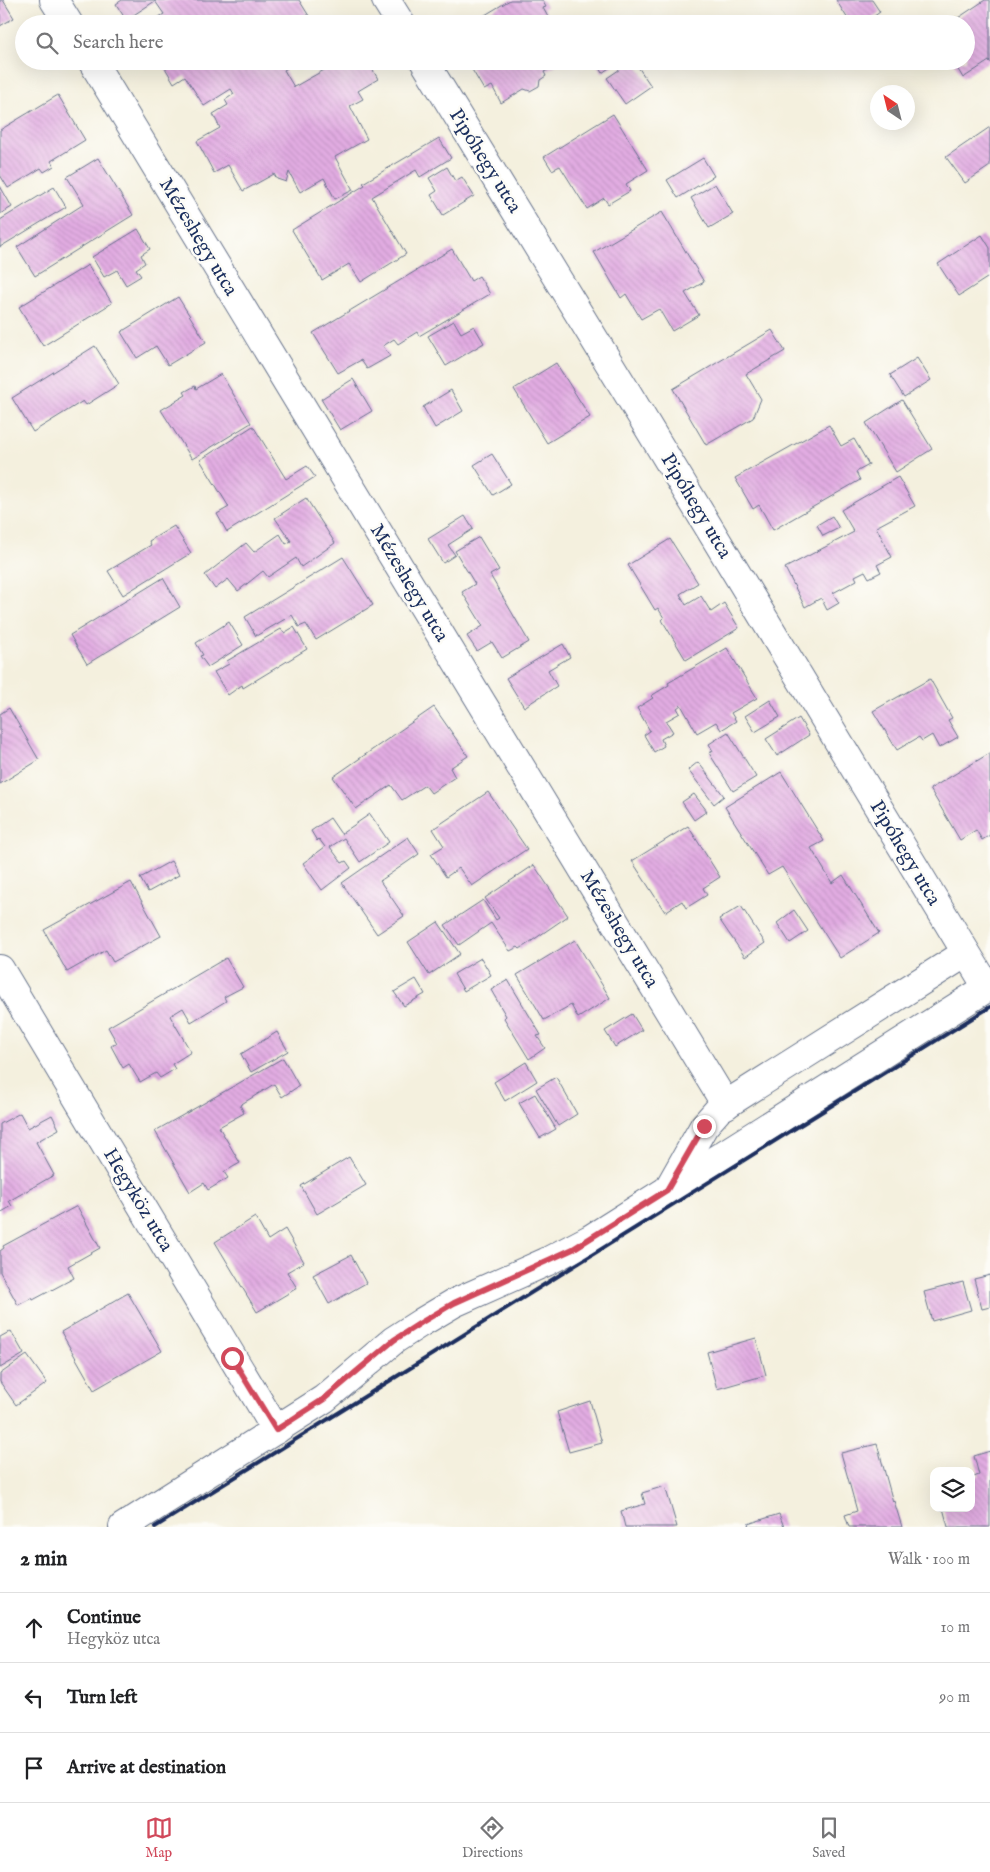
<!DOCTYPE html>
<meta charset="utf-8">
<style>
:root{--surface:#fff;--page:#f2f2f2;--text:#202124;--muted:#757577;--line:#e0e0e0;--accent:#d1495b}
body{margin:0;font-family:"IM FELL English",serif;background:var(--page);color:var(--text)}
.controls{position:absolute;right:15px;bottom:15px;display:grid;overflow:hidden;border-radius:10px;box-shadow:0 5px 20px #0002}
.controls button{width:45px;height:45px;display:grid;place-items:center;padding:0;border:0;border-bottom:1px solid var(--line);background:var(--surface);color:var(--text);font:25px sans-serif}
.compass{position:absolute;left:870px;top:85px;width:45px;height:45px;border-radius:50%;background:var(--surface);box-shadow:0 5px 20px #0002;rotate:325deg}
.stop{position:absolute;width:15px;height:15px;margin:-11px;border:4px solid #d1495b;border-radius:50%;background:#fff}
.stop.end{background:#d1495b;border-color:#fff;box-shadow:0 1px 5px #0008}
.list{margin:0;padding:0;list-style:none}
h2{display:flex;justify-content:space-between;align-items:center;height:65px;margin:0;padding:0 20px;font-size:21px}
h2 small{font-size:16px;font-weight:400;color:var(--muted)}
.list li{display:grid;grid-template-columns:32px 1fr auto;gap:15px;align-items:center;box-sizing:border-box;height:70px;padding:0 20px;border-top:1px solid var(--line)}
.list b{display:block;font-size:19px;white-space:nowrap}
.list p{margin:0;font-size:16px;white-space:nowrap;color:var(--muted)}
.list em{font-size:16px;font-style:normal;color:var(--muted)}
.icon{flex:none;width:28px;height:28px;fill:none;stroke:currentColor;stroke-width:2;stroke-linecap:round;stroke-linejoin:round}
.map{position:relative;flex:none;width:990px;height:1527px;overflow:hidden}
.search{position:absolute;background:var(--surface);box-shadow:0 5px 20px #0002;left:15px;right:15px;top:15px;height:55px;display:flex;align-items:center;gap:12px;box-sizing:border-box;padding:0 18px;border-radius:28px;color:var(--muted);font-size:19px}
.sheet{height:275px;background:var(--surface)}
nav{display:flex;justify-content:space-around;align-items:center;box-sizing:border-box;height:70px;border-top:1px solid var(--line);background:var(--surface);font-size:14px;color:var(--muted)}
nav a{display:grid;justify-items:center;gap:2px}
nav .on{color:var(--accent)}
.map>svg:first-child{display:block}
</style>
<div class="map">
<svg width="990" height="1527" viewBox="0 0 990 1527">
<defs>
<pattern id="building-back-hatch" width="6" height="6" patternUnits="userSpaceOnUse" patternTransform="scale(1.25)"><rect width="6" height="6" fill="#e2ace2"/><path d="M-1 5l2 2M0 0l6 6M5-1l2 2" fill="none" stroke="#c194c4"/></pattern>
</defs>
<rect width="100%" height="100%" fill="#fdfcf7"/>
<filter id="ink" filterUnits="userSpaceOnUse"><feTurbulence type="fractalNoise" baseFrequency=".02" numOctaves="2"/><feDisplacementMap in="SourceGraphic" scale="10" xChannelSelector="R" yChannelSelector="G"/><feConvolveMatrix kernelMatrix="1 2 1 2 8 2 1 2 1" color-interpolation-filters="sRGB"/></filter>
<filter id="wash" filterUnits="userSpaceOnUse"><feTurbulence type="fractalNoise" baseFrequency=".0096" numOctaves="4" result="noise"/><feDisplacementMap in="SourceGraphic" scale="20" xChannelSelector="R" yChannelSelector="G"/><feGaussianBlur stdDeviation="1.12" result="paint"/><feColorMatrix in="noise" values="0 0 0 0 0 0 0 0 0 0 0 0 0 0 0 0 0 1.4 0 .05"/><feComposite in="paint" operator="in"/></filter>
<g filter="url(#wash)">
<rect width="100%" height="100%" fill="#f4f0de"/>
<g id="blocks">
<g fill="url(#building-back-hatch)">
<path d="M0,0H3L14,18L0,26Z"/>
<path d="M122,0H299L314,24H152L151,22L164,14L155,1L126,20L116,4Z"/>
<path d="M510,0H542L546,7L543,8L552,24H470Z"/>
<path d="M836,0H872L880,12L863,24H851Z"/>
<path d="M985,0H990V63L989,61L963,78L953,61H966V24H949Z"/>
<path d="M161,61H298L284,70L294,87L340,61H368L378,79L358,91L363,99L350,106L367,139L335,157L353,190L335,199L324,178L300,192L289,172L286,182L277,179L274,174L243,191L228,165L214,173L197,141L220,128L213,114L228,105L225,100L234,94L231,89L204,106L185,76L174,83Z"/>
<path d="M467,61H563L544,72L546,76L540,80L539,86L530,91L524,89L501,103L492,86L484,90Z"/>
<path d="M595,61H619L602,73Z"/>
<path d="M632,61H634L651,86L625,104L607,78Z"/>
<path d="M58,95L85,140L51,161L54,166L44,172L41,168L8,188L0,175V130Z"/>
<path d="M613,114L648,170L626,184L630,191L608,204L604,198L587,209L560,166L552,170L544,157Z"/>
<path d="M990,127V166L965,183L946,157Z"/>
<path d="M439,138L451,158L420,177L416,170L372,197L406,254L361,282L349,264L322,280L292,230L365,185L363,183Z"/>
<path d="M98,158L133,215L35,276L17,247L84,204L67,177Z"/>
<path d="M703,158L714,176L678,198L667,180Z"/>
<path d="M447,167L455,181L462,177L474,196L443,215L431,195L437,191L429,178Z"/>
<path d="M715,184L733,214L709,228L691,198Z"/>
<path d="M0,186L12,207L0,214Z"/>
<path d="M54,187L66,207L0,247V220Z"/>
<path d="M662,212L704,282L685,293L699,315L672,331L659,309L641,319L626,294L621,298L594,252Z"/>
<path d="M138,229L150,249L141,255L145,263L136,269L141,276L126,285L117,270L104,277L92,257Z"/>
<path d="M982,235L990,248V276L959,296L938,264Z"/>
<path d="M452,249L471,281L479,276L490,294L419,336L417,332L398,344L394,339L383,346L390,356L367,369L361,360L338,373L313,333Z"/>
<path d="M88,265L112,303L43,346L19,307Z"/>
<path d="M178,297L206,342L168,365L156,346L137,358L121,332Z"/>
<path d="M454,321L461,333L474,326L484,343L446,366L428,336Z"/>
<path d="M772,330L785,351L746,374L761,399L753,418L706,445L673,389Z"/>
<path d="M95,346L119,384L86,405L83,401L33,432L12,398Z"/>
<path d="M917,358L931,380L904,397L890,375Z"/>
<path d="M556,363L590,417L547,443L514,389Z"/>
<path d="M221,374L251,423L192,459L161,410L186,395L184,392L195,386L196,389Z"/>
<path d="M353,379L372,411L340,430L321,399Z"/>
<path d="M451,390L463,411L435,428L423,407Z"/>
<path d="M902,400L932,449L896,472L866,423Z"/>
<path d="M829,425L841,446L854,439L869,465L856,472L860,480L773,530L759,505L753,509L735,478Z"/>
<path d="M253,426L286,479L307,466L315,477L227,532L217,514L229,507L200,460Z"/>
<path d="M492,454L511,484L493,495L474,465Z"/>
<path d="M898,477L915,506L876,527L892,557L877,565L881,572L869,578L865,571L855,576L857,580L833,593L839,603L827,610L821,598L805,607L785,568L854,532L841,510Z"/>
<path d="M306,498L335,543L301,567L296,558L268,577L263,571L238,591L228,579L215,589L205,575L246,543L254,552L280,534L286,544L291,541L275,518Z"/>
<path d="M465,516L473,529L448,545L455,555L443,563L428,539Z"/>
<path d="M832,516L839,528L823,536L817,525Z"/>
<path d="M174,526L191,553L123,595L108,571L151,545L149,541Z"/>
<path d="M479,537L499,570L490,575L529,642L502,658L492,642L477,651L467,636L483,626L462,592L475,584L455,551Z"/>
<path d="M670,539L698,583L680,594L686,605L701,596L711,612L724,603L739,628L686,660L662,620L664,618L658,608L655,610L628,565Z"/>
<path d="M343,557L373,605L316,640L306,624L299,627L292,615L256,636L245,617Z"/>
<path d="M163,578L180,607L87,664L70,635Z"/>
<path d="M229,622L243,645L208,667L200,656L203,655L196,643Z"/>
<path d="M294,627L307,649L243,688L242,685L228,695L214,672L229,664L227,661L281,629L284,633Z"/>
<path d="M563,644L570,657L548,670L557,686L524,707L506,678Z"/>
<path d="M727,648L757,698L731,713L736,721L721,730L716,722L697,733L681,705L677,708L680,713L666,721L673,732L661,739L664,746L654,752L644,735L650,731L637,708L653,698L651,696L669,685L668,683Z"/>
<path d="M930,679L952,718L948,720L958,737L939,748L932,735L922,741L919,737L897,750L873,711Z"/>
<path d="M770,700L780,717L755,732L745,716Z"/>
<path d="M434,707L468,756L450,768L455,777L431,793L425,785L402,800L391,785L356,809L333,777Z"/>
<path d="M9,708L39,760L0,784V714Z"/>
<path d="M799,718L809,735L777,756L766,739Z"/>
<path d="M728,732L756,777L733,791L709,753L713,751L709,744Z"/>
<path d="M990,753V835L982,840L976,830L960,840L930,789Z"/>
<path d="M698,762L724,796L714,804L688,770Z"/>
<path d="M781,772L824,841L811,848L832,883L843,875L879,933L840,958L782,867L768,875L725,807Z"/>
<path d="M488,792L527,849L472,886L459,868L446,877L431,854L444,846L433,829Z"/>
<path d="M694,794L707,811L694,820L682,802Z"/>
<path d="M370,814L389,842L360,862L344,838L330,847L342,863L346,861L351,868L322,890L303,863L325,847L319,839L317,841L311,831L330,818L341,834Z"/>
<path d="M688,826L720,877L703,888L707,895L686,908L682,901L665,912L632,861Z"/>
<path d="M408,837L419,854L380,881L404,916L377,934L342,883Z"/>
<path d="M171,861L179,875L148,892L140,878Z"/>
<path d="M534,865L568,916L520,949L518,947L510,951L491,923L459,945L445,925L483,900L496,920L499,918L485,898Z"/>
<path d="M131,882L161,936L113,962L106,950L67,972L44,930Z"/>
<path d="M741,906L765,943L745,957L719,919Z"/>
<path d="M794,910L808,931L790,943L777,923Z"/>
<path d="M438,922L460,954L429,975L408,942Z"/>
<path d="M575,940L610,998L578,1018L571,1005L544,1020L517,975Z"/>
<path d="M226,958L243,987L224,997L226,1001L191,1022L183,1008L170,1016L191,1052L172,1064L175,1069L160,1078L156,1073L140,1082L129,1064L123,1068L111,1046L117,1043L108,1027Z"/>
<path d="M481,958L491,975L464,991L454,974Z"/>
<path d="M416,979L425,994L404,1006L394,992Z"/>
<path d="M508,980L541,1035L537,1036L545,1048L529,1059L504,1018L506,1016L491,990Z"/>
<path d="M632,1014L642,1030L615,1047L605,1031Z"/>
<path d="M277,1032L288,1051L251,1072L241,1054Z"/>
<path d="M283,1058L299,1086L282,1097L274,1084L240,1105L244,1113L219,1127L240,1163L224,1172L228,1178L208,1190L204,1183L190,1192L155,1131Z"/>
<path d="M526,1062L537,1081L505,1101L494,1082Z"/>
<path d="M556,1077L577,1114L558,1126L536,1089Z"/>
<path d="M535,1094L556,1129L540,1138L519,1103Z"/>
<path d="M20,1113L28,1128L52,1115L59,1129L36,1142L54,1175L9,1201L12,1206L0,1213V1124Z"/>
<path d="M349,1157L366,1185L317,1214L301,1186Z"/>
<path d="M77,1206L100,1248L68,1266L74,1278L33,1300L32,1298L18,1305L0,1272V1251L4,1248L3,1246Z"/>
<path d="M255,1217L268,1240L285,1229L304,1262L287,1272L297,1288L257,1312L215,1242Z"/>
<path d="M351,1255L366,1283L329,1304L313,1275Z"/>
<path d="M990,1275V1307L982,1309L974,1279Z"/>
<path d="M963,1282L971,1310L932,1321L924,1292Z"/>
<path d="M128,1293L162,1351L94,1390L61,1332Z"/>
<path d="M11,1331L24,1354L0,1368V1337Z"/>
<path d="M756,1338L766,1375L717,1389L707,1352Z"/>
<path d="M27,1355L47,1383L16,1405L0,1382V1374Z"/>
<path d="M590,1401L602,1443L569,1452L557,1412Z"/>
<path d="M877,1444L893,1502L894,1501L902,1527H849L845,1515L857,1511L841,1453Z"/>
<path d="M990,1451V1527H948L943,1508H971V1478L979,1475L974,1456Z"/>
<path d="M665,1486L677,1527H625L621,1511L645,1504L642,1493Z"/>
<path d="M779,1514L784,1527H749L748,1524Z"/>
</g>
</g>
</g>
<g filter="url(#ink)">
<use href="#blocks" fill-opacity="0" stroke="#67738b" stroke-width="1"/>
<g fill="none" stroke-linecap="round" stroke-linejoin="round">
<defs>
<g id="street">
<path d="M54,0L69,24"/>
<path d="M386,0L401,24"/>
<path d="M92,61L726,1105"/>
<path d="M424,61L628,394L987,987"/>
<path d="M0,969L276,1430"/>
<path d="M670,1186L704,1126L719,1109L966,953"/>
<path d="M123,1527L324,1399L394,1340L422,1322L454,1303L546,1262L590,1239L990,986"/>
</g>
</defs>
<use href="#street" stroke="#67738b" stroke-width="30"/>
<use href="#street" stroke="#fff" stroke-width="28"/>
<path stroke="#1b2f5e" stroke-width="4" d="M155,1527L990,1007"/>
</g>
</g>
<g fill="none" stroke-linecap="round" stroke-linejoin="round" filter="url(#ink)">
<path stroke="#d1495b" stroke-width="6" d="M232,1358L276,1430L324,1399L394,1340L422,1322L454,1303L573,1249L667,1190L704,1126"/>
</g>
<g text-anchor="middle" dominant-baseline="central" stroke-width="5" stroke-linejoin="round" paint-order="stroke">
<g font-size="20" fill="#1b2f5e" stroke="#fdfcf7">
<text transform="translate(485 161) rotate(58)">Pipóhegy utca</text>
<text transform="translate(198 237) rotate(59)">Mézeshegy utca</text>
<text transform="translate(696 506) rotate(59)">Pipóhegy utca</text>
<text transform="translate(409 583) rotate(59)">Mézeshegy utca</text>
<text transform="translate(905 853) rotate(59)">Pipóhegy utca</text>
<text transform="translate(619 929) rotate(59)">Mézeshegy utca</text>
<text transform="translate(138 1200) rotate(59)">Hegyköz utca</text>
</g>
</g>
</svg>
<div class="controls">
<button><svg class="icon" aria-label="layers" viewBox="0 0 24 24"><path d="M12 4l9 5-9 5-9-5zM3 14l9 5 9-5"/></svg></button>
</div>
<svg class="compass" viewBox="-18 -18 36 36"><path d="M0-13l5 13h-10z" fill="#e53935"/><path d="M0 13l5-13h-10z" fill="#757577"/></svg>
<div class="stop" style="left:232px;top:1358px"></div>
<div class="stop end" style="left:704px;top:1126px"></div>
<div class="search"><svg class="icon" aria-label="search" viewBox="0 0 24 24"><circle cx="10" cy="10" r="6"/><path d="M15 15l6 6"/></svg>Search here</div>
</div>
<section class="sheet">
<h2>2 min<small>Walk · 100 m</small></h2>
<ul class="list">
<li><svg class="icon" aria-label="ahead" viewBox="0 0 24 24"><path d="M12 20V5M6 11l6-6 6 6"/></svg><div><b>Continue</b><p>Hegyköz utca</p></div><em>10 m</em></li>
<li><svg class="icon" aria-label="left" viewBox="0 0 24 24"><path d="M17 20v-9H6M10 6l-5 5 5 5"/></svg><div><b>Turn left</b></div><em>90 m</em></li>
<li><svg class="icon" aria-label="arrive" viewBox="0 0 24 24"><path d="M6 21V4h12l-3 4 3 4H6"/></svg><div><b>Arrive at destination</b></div></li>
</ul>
</section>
<nav>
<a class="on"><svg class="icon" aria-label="map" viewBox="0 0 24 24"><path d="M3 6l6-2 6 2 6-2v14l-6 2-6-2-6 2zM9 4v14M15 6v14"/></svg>Map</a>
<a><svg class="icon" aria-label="directions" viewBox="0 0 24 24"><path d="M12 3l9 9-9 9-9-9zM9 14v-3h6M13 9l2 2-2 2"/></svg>Directions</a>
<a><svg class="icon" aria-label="saved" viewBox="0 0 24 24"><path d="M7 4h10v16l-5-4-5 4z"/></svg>Saved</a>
</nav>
